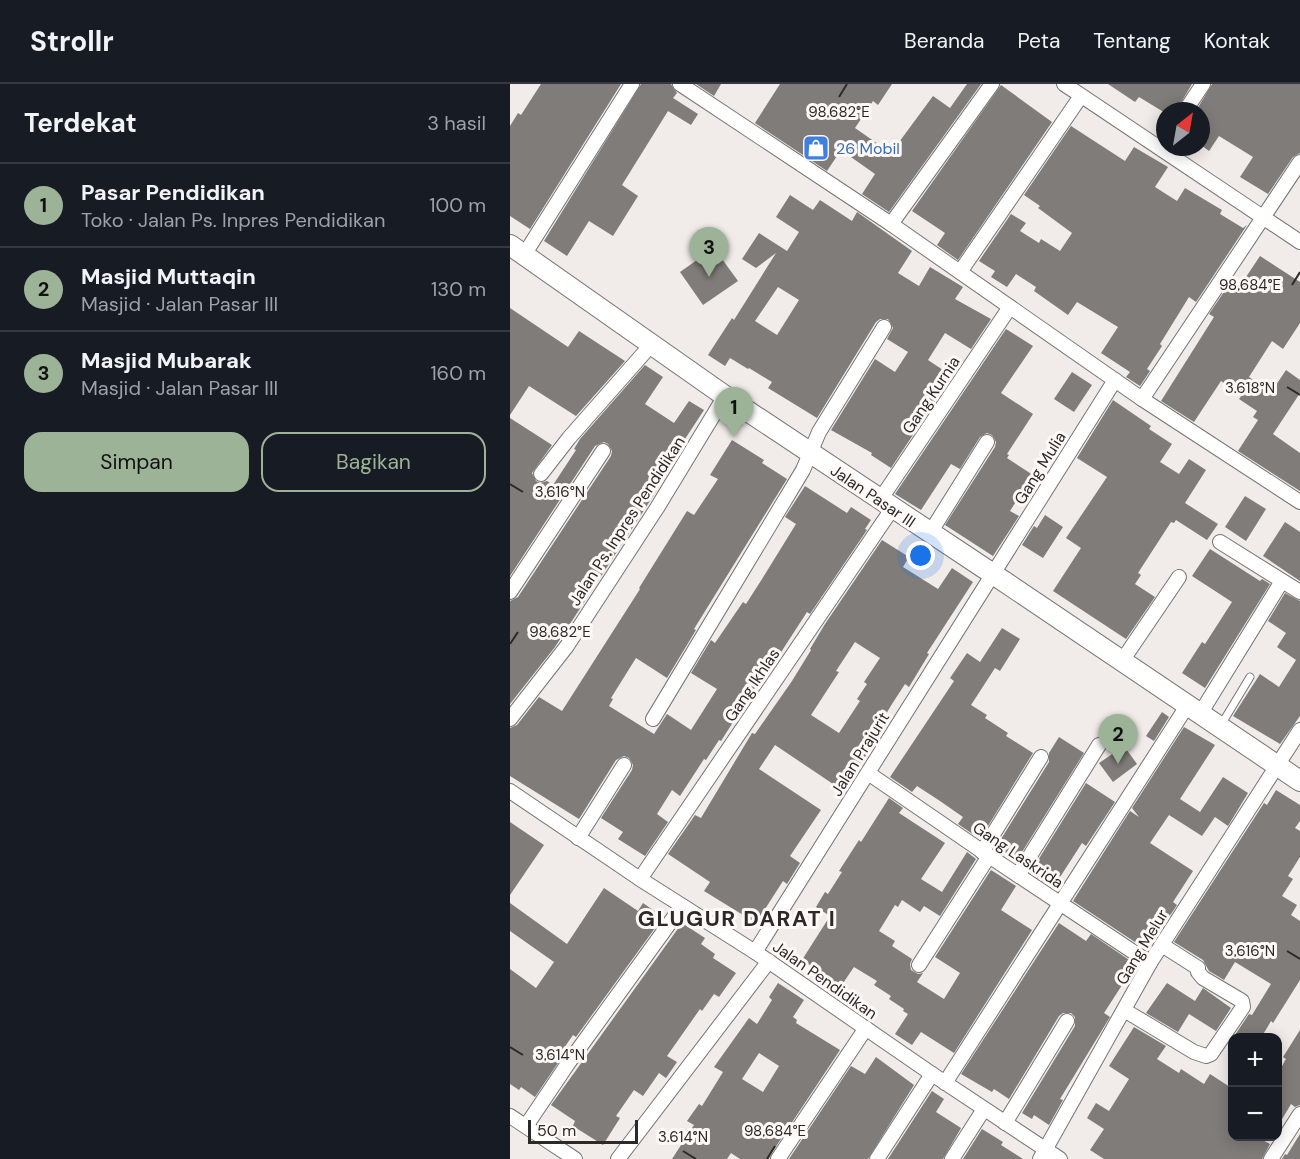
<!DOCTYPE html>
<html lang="id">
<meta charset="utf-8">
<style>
:root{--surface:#171b24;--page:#242831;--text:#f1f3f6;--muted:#9ea1a6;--line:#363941;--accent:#9db398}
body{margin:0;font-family:"DM Sans",sans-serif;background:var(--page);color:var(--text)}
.controls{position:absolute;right:18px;bottom:18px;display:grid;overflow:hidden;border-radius:12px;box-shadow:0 3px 15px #0003}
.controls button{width:54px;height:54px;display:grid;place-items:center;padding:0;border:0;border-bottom:2px solid var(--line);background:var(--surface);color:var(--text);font:30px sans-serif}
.compass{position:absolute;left:646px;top:18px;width:54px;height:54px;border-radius:50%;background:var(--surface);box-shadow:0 3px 15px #0003;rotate:31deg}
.scale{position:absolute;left:18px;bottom:15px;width:110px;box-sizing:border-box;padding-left:6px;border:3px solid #2c2a29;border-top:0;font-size:16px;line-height:21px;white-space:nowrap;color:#2c2a29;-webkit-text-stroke:4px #fef9f6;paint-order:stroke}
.you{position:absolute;left:411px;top:472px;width:21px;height:21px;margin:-15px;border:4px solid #fff;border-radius:50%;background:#1a73e8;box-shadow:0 0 0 9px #1a73e833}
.badge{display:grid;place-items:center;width:39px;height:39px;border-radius:50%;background:var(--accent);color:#111;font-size:20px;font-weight:700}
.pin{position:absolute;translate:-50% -50px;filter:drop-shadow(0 2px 3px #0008)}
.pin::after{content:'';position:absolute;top:32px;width:21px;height:18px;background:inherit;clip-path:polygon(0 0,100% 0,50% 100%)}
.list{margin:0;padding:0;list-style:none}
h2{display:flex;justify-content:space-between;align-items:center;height:78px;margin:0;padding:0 24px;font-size:26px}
h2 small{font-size:20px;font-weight:400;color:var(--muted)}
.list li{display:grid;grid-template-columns:39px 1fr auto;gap:18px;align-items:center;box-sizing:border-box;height:84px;padding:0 24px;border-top:2px solid var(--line)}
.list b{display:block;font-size:22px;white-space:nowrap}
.list p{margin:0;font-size:20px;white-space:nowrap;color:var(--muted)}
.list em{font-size:20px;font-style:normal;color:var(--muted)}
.actions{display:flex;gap:12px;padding:18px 24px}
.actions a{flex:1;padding:14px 0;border:2px solid var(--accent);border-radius:18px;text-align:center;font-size:21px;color:var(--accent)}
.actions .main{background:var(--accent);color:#111}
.map{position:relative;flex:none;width:790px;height:1075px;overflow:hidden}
header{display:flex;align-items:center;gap:36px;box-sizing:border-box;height:84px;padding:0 30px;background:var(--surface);border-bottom:2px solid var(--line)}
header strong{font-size:28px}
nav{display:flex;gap:33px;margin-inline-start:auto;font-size:21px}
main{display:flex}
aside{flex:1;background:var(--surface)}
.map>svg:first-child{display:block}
</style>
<header>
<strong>Strollr</strong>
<nav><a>Beranda</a><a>Peta</a><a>Tentang</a><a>Kontak</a></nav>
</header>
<main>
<aside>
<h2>Terdekat<small>3 hasil</small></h2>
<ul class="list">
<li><span class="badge">1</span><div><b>Pasar Pendidikan</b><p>Toko · Jalan Ps. Inpres Pendidikan</p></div><em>100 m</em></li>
<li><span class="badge">2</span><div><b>Masjid Muttaqin</b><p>Masjid · Jalan Pasar III</p></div><em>130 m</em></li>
<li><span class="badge">3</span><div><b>Masjid Mubarak</b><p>Masjid · Jalan Pasar III</p></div><em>160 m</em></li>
</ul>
<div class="actions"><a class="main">Simpan</a><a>Bagikan</a></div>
</aside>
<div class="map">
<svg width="790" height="1075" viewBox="0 0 790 1075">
<rect width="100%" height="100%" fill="#f1ece9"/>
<g fill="#807c79" fill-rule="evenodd">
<path d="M31,0H111L20,145L0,132V42L8,29L11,31Z"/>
<path d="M131,0H161L167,9L163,14L188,30L181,41L158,27L112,101L128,112L103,152L79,137L57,172L34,157Z"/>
<path d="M186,0H211L204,12Z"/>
<path d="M270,0H382L368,21L363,17L345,44L381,69L423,12L440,24L457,0H471L379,128L352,110L365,90L331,66L317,87L245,39Z"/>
<path d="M598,0H682L666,27H652L629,13L625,18Z"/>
<path d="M702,0H790V69L783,73L758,110L730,93L743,73L709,52L699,67L691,61V27H686Z"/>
<path d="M491,1L542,38L448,176L427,161L435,149L402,127Z"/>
<path d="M561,42L615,77L624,63L658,83L645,103L667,117L675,104L712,126L710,130L733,144L737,141L686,218L679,213L650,260L652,262L637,285L640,287L630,302L616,293L620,288L591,269L608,243L567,218L558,231L524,207L526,203L506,190L497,203L481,193L485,187L469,177L501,130L516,139L510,147L529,159L531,155L550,167L562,149L528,124L530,122L514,111Z"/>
<path d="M280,111L303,126L310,116L342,137L347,128L402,167L388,189L409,202L420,183L453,203L445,215L481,235L461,265L435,249L418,276L442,292L381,384L361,371L362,369L321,346L365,275L385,288L398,268L377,255L383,244L378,235H370L366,238L307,334L258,304L262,298L239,284L238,285L220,274L215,282L198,271L222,234L224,236L266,169L246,184L232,175L249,149L277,167L289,148L266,133ZM268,203L289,216L267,251L245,237Z"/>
<path d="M204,164L228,197L193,221L170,188Z"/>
<path d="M750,172L790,198V239L773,265L762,257L739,293L760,307L762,303L764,304L776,286L790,296V309L763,350L790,369V407L728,367L748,336L743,333L747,327L729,315L732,311L711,297L684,338L651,317L704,233L699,230L720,199L728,205Z"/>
<path d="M0,224L58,263L69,247L115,277L66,332L19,302L0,331Z"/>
<path d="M496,245L523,262L491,309L523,330L497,370L499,371L497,374L523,391L500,427L509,432L483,472L435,441L485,363L486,358L482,351L477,349L470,353L450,385L441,380L411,426L385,410Z"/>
<path d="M135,281L153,293L135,320L164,339L179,317L194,326L158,381L160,383L148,402L149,403L45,563L0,620V517L8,513L101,372L102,367L98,360L94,358L85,362L0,492V334L42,361L22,389L26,397L30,399L37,397L43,401L66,366L64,365L70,355Z"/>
<path d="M562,288L582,301L564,328L544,315Z"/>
<path d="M603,316L641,342L639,345L662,360L650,378L669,390L679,375L696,386L675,419L708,440L697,456L666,436L664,439L661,438L628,489L631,491L625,500L645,513L616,555L543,507L571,464L556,454L597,393L567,374Z"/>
<path d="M222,356L254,376L252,379L277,395L184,545L186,546L157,594L126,574L101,614L103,615L99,622L144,650L157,630L181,646L207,605L181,589L201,556L205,559L233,518L236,520L252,495L286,440L275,433L295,402L337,429L341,423L361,436L355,445L357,446L300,530L297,528L266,576L264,574L211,657L209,656L196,676L194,675L170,712L162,706L147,730L158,738L135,772L108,755L113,748L91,734L122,686L123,681L119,674L114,672L106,676L69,735L0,692V644L7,641L29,613L52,627L130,505L129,504L177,427L184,431L208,395L200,391Z"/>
<path d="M735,412L756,425L736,457L715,443Z"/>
<path d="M535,431L553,443L533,474L512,461L524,442L527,444Z"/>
<path d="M775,438L790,448V497L753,472Z"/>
<path d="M372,456L399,473L393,483L428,505L442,484L463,498L417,569L419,570L399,603L395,600L382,620L373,635L377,638L348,684L350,685L335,708L265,661L249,685L311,726L280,772L290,779L277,800L273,797L246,839L194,807L200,798L158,770L185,731L191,734L242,649L245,650L282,597L301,566L300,565L315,540ZM345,558L370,574L354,598L357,600L347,615L350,617L329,649L301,631L329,588L326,587Z"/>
<path d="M700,465L750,497L752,495L760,500L695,604L672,589L692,558L695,560L722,518L682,492Z"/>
<path d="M775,509L790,517V632L770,660L723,632L750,590L769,603L786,576L767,563L776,549L758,537Z"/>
<path d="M492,544L510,555L490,587L485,584L461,621L477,631L475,634L498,649L496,652L523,669L470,755L448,740L453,733L430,717L407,702L402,708L380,693L444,597L440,594L457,569L470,578Z"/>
<path d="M652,628L659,633L644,657L636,652Z"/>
<path d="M674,643L705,661L670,715L690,728L713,693L738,709L718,742L705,733L692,752L659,731L640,759L683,787L663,818L667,821L637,866L563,817L620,727L629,733L622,724Z"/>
<path d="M549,653L574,669L507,776L486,763L539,678V669Z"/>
<path d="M614,662L627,680L603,698L589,679Z"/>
<path d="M576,699L605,718L576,762L572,759L543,804L520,789Z"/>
<path d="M766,706L790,721V737L785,744L790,747V773L778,792L783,795L772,812L787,821L781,831L790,837V896L763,939L761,937L751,954H723L739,930L742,931L761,900L725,878L714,896L699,887L693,876L664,858L754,719L757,721Z"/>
<path d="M379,714L393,724L389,729L435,759L411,795L432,808L457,768L466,775L430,832L414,822L410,828L392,816L388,823L385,821L369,847L385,857L382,862L402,875L400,880L401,886L408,890L413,889L407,898L434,915L450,889L425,873L481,786L506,802L491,826L522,846L444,969L411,948L402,961L385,950L398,930L393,927L394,925L379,915L381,912L364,901L367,897L344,883L329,905L310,893L312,889L292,876L320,832L306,823L315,808L318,810L332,788L329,787L349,756L351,758Z"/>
<path d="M0,738L34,761L0,811Z"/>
<path d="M94,804L128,827L133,819L153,833L66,953L63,951L47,974L50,976L25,1013L11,1003L9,1006L0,1000V885L26,904L44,878L0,847V819L57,860Z"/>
<path d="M172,839L195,854L191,860L205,870L203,874L226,889L209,913L204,910L192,927L190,925L157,972L167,978L156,994L149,989L133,1012L124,1006L106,1032L110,1034L93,1061L63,1042L65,1037L41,1021Z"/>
<path d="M549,839L576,857L581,850L628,882L618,901L614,898L594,929L600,933L550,1015L553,1016L539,1041L524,1031L522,1035L512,1029L565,942V933L561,929H553L549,932L499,1015L484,1005L482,1008L451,990Z"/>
<path d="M268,899L294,916L283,933L287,936L286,939L330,966L261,1070L259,1075H230L221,1069L217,1075H162L184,1041L177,1037L189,1020L192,1022L213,988L204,983L239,934L247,940L262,916L259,913ZM249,969L269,982L253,1008L232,995Z"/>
<path d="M657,899L685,917L693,904L721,924L706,947L679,930L668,948L636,929Z"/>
<path d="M624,943L656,962L647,975L669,989L671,985L694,1000L700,990L723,1005V1053H747L760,1060L752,1075H594L580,1066L594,1045L577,1034L586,1019L599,1027L619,995L599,982Z"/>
<path d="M790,946V1021L785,1023L781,1020L768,1042V989L776,975L773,973Z"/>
<path d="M366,973L404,1001L358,1075H279L341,982L355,990Z"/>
<path d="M422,1007L434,1015L426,1028L451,1044L433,1075H378Z"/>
<path d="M472,1045L493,1058L491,1061L513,1075H453Z"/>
<path d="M790,1050V1075H772L775,1070L777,1071Z"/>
</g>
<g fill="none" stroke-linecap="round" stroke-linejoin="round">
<defs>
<path id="lane" d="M711,641L740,593"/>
<g id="street">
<path d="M170,0L381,140L632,315L790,418"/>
<path d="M554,0L790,158"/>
<path d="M675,27L693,0"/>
<path d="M381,140L482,0"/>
<path d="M14,171L122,0"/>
<path d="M450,188L571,12"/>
<path d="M632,315L790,78"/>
<path d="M31,390L59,354L141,261"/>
<path d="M370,416L500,223"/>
<path d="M420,449L477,358"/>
<path d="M710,458L790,508"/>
<path d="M0,508L93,367"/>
<path d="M612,577L669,493"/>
<path d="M690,630L772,497"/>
<path d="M0,635L57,562L147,424L215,312"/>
<path d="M143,635L293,386L309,348L374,243"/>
<path d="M358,689L479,772L640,879"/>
<path d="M0,707L130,795L245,868L422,990L550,1075"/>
<path d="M68,754L114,681"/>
<path d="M472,768L531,673"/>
<path d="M508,791L589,661"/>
<path d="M130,795L382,425"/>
<path d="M245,868L605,296"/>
<path d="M409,881L479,772"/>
<path d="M614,926L684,968L696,972L701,970L733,923L732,917L693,894L688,888V884L652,861"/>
<path d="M435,999L677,622"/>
<path d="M0,1032L65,1075"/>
<path d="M495,1039L557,937"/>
<path d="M16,1042L57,981L172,822"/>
<path d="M108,1075L259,877"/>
<path d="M268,1075L356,944"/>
<path d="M367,1075L422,990"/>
<path d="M442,1075L474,1025"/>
<path d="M530,1075L640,879L790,646"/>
<path d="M761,1075L790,1030"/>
</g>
<path id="secondary" d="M0,161L215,312L483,490L790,697"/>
</defs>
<use href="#lane" stroke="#787471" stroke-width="9"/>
<use href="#street" stroke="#787471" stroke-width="16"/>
<use href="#secondary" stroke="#787471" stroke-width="22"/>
<use href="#lane" stroke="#fff" stroke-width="7"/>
<use href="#street" stroke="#fff" stroke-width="14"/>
<use href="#secondary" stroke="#fff" stroke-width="20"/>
</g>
<path fill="none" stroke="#2c2a29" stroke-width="2" d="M329,13L337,0M782,201L790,188M777,303L790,311M0,400L13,408M0,560L8,548M777,867L790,875M0,963L13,971M173,1067L186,1075M257,1075L265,1062"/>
<defs>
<symbol id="shop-square" viewBox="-11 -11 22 22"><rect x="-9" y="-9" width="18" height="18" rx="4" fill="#3f7fe0" stroke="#fef9f6"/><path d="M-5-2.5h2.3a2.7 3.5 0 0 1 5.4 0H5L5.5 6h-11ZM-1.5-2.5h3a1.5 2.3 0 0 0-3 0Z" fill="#fff"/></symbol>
</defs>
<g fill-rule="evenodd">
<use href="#shop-square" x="291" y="49" width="30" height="30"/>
</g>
<g text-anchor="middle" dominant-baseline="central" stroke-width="6" stroke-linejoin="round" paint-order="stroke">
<g font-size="16" fill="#366cbe" stroke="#fef9f6" text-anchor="start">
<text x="326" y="64">26 Mobil</text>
</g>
<g font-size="16" fill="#2c2a29" stroke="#fef9f6">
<text transform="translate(421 311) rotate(-56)">Gang Kurnia</text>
<text transform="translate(530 384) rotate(-58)">Gang Mulia</text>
<text transform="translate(363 412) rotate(34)">Jalan Pasar III</text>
<text transform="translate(117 437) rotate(-57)">Jalan Ps. Inpres Pendidikan</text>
<text transform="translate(242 601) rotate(-56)">Gang Ikhlas</text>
<text transform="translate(350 670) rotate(-58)">Jalan Prajurit</text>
<text transform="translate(508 771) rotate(34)">Gang Laskrida</text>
<text transform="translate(632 863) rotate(-59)">Gang Melur</text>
<text transform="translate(315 896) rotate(35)">Jalan Pendidikan</text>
</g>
<g font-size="22" font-weight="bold" letter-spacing="1.5" fill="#2c2a29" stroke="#fef9f6">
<text x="227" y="834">GLUGUR DARAT I</text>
</g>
</g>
<g font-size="15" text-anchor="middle" fill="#2c2a29" stroke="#fef9f6" stroke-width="6" stroke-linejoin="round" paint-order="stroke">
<text x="329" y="33">98.682°E</text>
<text x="740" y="206">98.684°E</text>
<text x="740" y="309">3.618°N</text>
<text x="50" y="413">3.616°N</text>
<text x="50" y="553">98.682°E</text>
<text x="740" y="872">3.616°N</text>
<text x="50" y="976">3.614°N</text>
<text x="265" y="1052">98.684°E</text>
<text x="173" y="1058">3.614°N</text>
</g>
</svg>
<div class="controls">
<button>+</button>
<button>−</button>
</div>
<svg class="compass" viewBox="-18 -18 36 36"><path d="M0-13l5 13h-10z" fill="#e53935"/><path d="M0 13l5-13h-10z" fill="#9ea1a6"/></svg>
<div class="scale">50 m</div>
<div class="you"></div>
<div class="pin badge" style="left:224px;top:353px">1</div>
<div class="pin badge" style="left:608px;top:680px">2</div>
<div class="pin badge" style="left:199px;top:193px">3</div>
</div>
</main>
